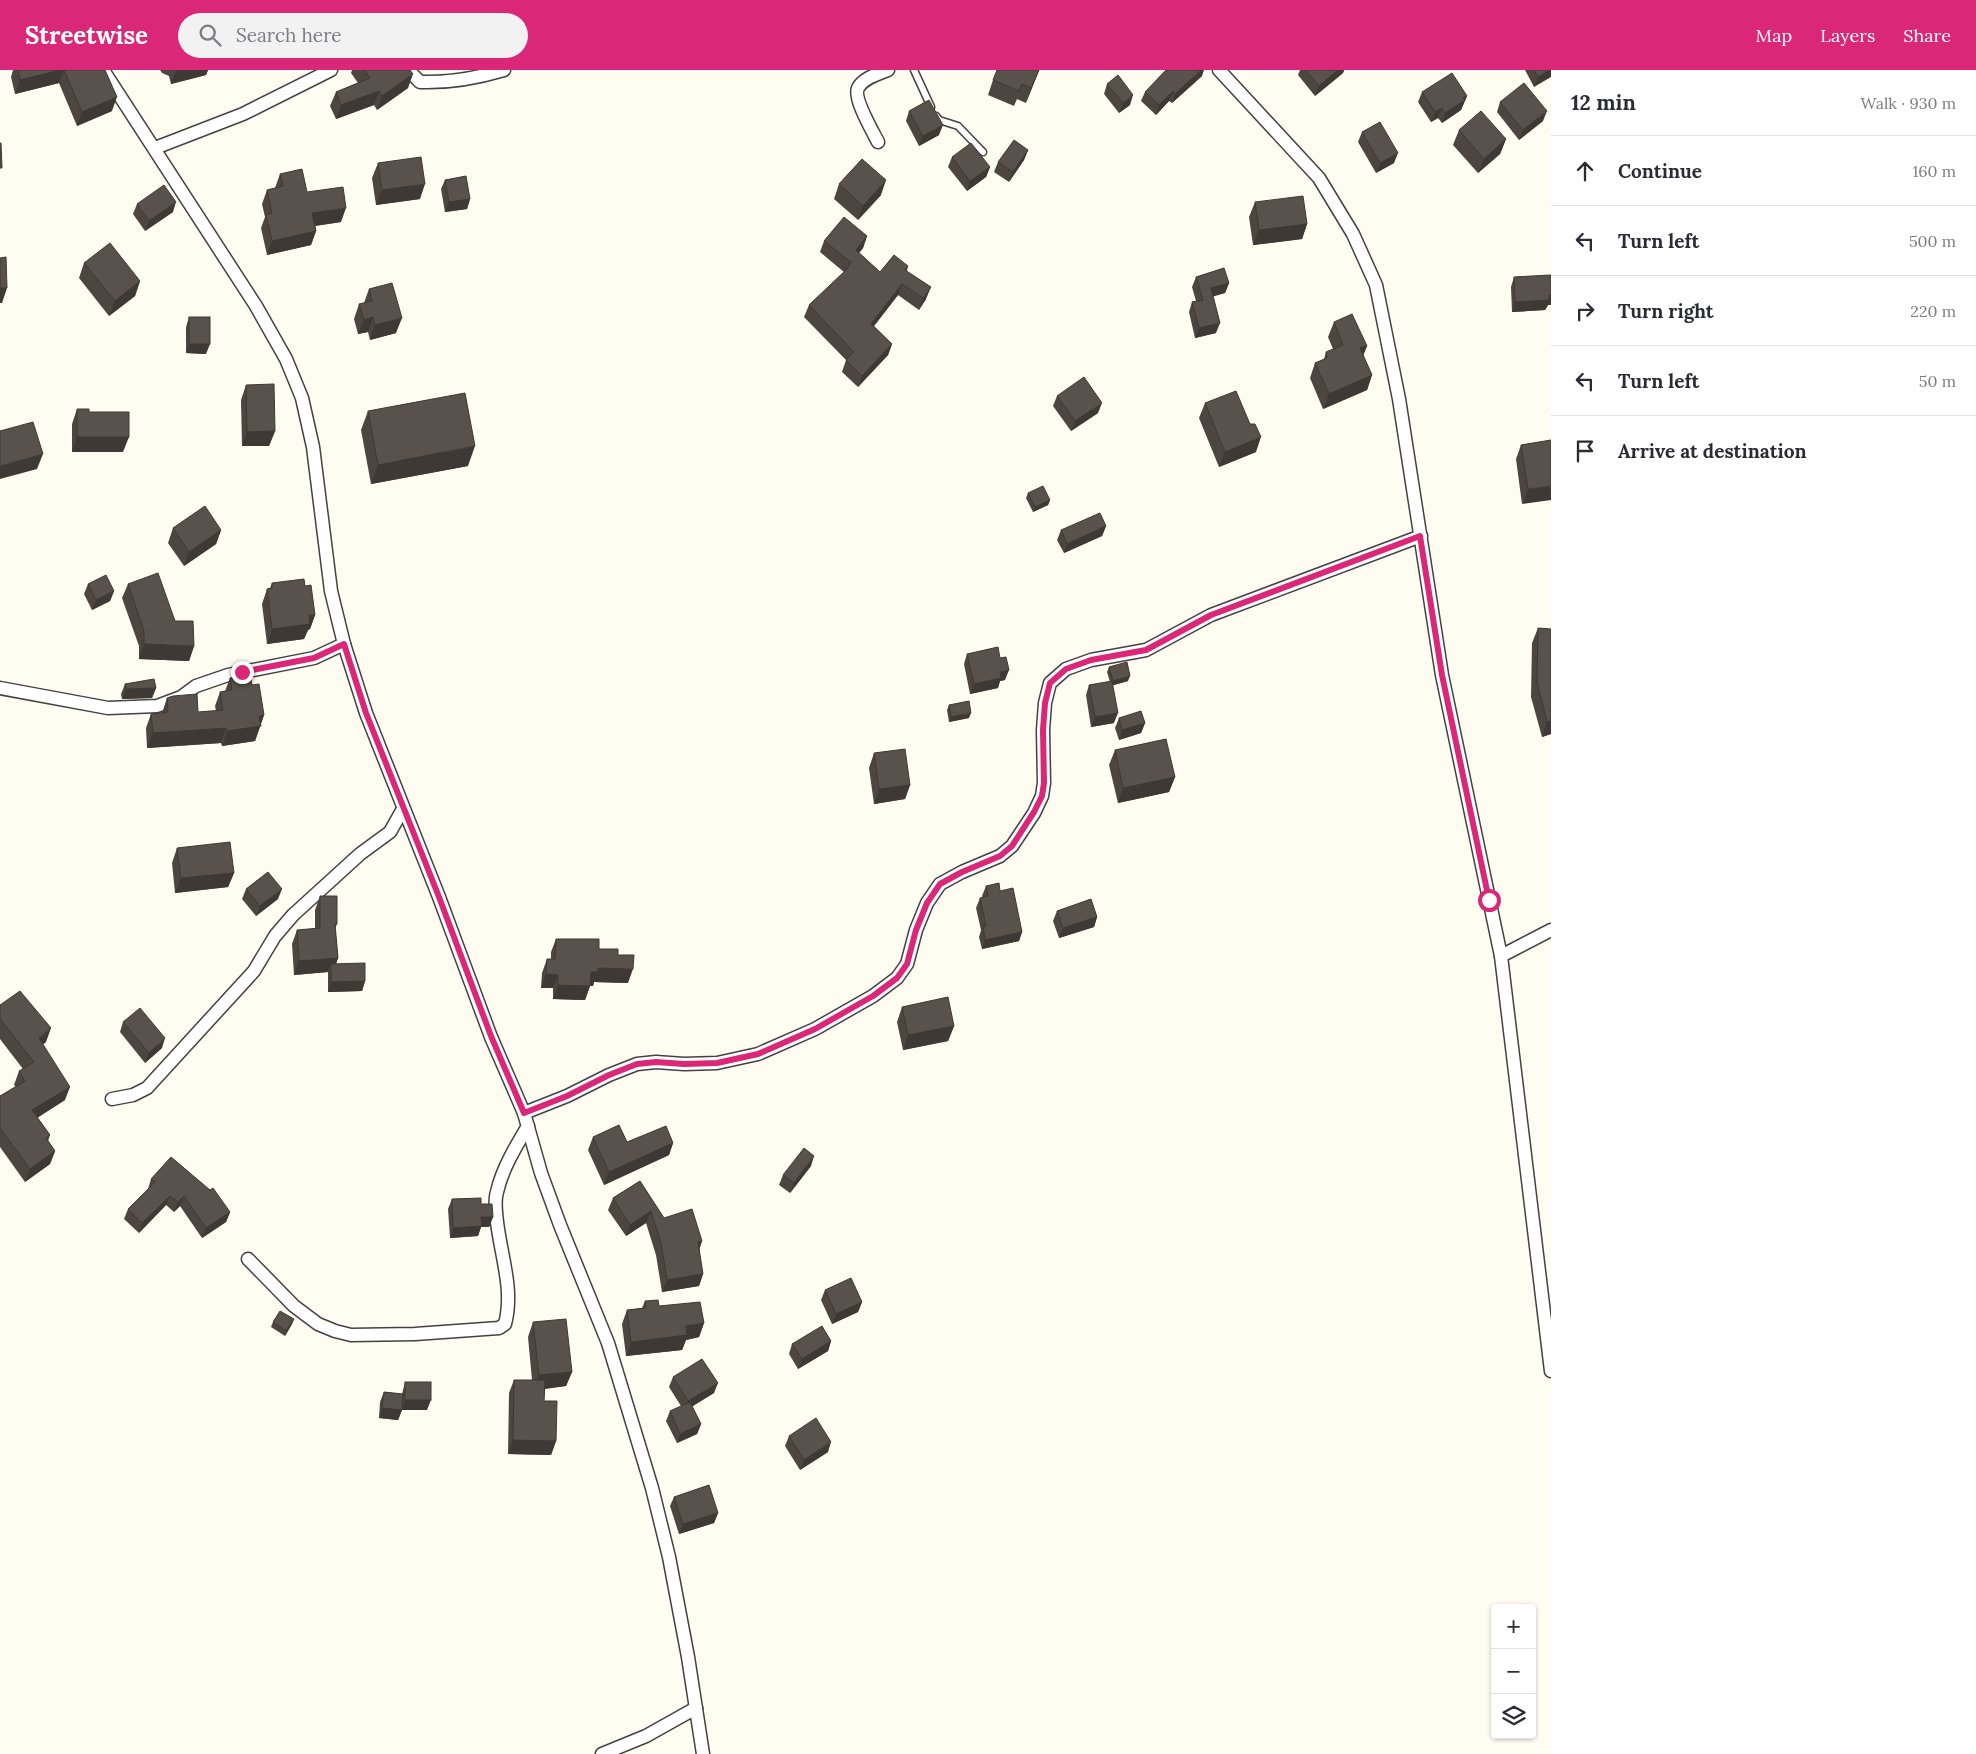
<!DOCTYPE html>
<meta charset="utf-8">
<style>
:root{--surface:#fff;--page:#f2f2f3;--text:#2b2b33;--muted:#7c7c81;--line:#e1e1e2;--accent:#db2777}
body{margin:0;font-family:Lora,serif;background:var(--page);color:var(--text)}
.controls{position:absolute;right:15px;bottom:15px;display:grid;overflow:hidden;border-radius:5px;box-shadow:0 1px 4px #0004}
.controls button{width:45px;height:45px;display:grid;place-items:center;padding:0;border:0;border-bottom:1px solid var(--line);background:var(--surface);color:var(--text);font:25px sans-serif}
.stop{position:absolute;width:15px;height:15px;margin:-11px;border:4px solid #db2777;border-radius:50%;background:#fff}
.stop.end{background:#db2777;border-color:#fff;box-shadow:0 1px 5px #0008}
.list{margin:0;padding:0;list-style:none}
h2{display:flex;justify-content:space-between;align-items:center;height:65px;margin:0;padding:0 20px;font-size:21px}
h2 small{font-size:16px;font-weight:400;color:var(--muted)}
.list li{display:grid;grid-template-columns:32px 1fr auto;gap:15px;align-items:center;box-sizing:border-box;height:70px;padding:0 20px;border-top:1px solid var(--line)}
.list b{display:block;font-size:19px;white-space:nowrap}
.list em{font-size:16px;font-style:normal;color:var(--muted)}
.icon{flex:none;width:28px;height:28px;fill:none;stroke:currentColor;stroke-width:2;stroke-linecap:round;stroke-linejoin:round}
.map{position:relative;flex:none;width:1551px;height:1684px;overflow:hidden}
header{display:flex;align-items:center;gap:30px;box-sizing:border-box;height:70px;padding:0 25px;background:var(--accent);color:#fff}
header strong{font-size:24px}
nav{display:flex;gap:28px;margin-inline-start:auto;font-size:18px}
.search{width:350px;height:45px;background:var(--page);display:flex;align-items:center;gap:12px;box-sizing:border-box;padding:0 18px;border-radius:28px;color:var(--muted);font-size:19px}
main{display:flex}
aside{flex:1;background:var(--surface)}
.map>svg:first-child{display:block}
</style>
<header>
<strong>Streetwise</strong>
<div class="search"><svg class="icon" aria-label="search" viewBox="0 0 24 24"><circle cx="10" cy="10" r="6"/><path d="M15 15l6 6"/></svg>Search here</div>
<nav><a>Map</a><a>Layers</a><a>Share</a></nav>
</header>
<main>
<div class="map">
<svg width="1551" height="1684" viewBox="0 0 1551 1684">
<rect width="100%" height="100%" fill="#fffdf2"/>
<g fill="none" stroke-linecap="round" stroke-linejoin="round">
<defs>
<g id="service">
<path d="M914,0L931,37"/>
<path d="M936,46L939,50L958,56L983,82"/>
</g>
<g id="minor">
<path d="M103,0L256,236L286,289L302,328L313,377L331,521L344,574L366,643L439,827L491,967L524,1043L541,1103L560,1155L608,1273L652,1418L669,1487L688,1587L703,1684"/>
<path d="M408,0L420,12C449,13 477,8 504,0"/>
<path d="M1219,0L1319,108L1353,164L1376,215L1399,329L1442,605L1501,886L1551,1301"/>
<path d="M878,72C873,62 853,28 858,18C863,8 878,4 888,0"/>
<path d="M155,78L243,44L331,0"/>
<path d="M0,618L108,638L157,636L181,627L196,616L228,605L314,588L344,574"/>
<path d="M1501,886L1551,860"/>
<path d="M112,1029L133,1025L147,1018L254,901L275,866L293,845L360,784L390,762L403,739"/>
<path d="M524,1043L567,1026L609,1005L637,994L656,992L684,994L717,993L758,984L815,959L873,926L897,908L907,894L916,860L927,833L940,814L962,802L1000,786L1012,776L1034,743L1042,726L1044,713L1043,660L1045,633L1050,613L1066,599L1091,590L1146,580L1211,545L1421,466"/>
<path d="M248,1189L294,1236L318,1254L335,1261L351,1265L415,1264L499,1258L505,1254C514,1220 501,1186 497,1152C496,1142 494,1131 497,1122C502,1099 516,1076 528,1056"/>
<path d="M602,1684L646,1666L696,1638"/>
</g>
</defs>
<use href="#service" stroke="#424242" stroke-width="9"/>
<use href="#minor" stroke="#424242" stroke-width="15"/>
<use href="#service" stroke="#fff" stroke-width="6"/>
<use href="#minor" stroke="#fff" stroke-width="12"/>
</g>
<g fill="#4d4640">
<path d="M13,0H105L112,41L77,56L59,13L15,24L11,7Z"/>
<path d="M160,0H208L206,5L171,14L169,6L162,3Z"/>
<path d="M352,0H410L408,18L377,40L374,35L336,49L330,36L336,22L358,13L351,3Z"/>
<path d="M1039,0L1026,33L1017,29L1014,36L988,25L993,10Z"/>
<path d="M1300,0H1344L1343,3L1315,26L1298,5Z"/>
<path d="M1525,0H1551L1534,17Z"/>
<path d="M1202,6L1172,33L1169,31L1156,45L1141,31L1145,22Z"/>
<path d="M1107,14L1130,35L1119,43L1104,24Z"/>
<path d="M1422,22L1467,26L1461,40L1442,53L1438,48L1431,52L1418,32Z"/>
<path d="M1500,32L1543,51L1519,70L1497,42Z"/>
<path d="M909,41L939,65L919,76L906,51Z"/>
<path d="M1459,60L1506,69L1500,84L1478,103L1453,75Z"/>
<path d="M1362,62L1394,93L1376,103L1358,72Z"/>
<path d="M1028,80L1024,90L1009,112L994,102L998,92Z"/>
<path d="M952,87L990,97L986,107L967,121L948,97Z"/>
<path d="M378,93L420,129L376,135L372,108Z"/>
<path d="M280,104L307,122L341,152L315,156L316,161L311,175L267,185L261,158L265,147L262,134L267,120L275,118Z"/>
<path d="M445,110L470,129L467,139L445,142L441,119Z"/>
<path d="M839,114L881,125L858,150L834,129Z"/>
<path d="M1255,132L1307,154L1302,169L1253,175L1249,147Z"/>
<path d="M137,134L173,142L145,161L133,144Z"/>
<path d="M867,166L863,178L859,183L880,202L908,196L907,201L926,229L919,240L898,225L874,256L892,274L888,285L858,317L842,302L846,290L804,247L809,235L844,202L820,182L824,171Z"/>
<path d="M84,193L140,211L135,226L109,246L79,208Z"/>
<path d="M1551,205V235H1548L1545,240L1512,242L1511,217L1514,207Z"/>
<path d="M1196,207L1229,213L1225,223L1213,226L1216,263L1195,268L1189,242L1192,232L1196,231L1192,217Z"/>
<path d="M369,219L396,263L370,270L368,262L358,264L354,249L359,234L364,233Z"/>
<path d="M189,247L206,284L186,283V257Z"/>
<path d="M1334,252L1367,276L1363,285L1372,305L1367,320L1323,339L1310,308L1315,293L1324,289L1326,282L1333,279L1328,267Z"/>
<path d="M246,315L275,361L269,376H242L241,330Z"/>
<path d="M1057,326L1098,343L1071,361L1053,336Z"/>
<path d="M1205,333L1250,354L1256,382L1219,397L1199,348Z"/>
<path d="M77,339L89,342L123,382H72V354Z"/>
<path d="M368,341L468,396L371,414L361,360Z"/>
<path d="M1551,370L1522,434L1516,389L1521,375Z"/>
<path d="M1028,423L1050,430L1048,435L1033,442L1026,428Z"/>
<path d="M1106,456L1102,466L1064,483L1057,470L1061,460Z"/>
<path d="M173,458L221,460L216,474L184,496L168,473Z"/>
<path d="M272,513L305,516L315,545L310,559L308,560L304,569L267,574L262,534L267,519L270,518Z"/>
<path d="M88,514L114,521L110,531L92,540L84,524Z"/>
<path d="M128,514L175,551L194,576L189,591L139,589V576L122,528Z"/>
<path d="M1538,558L1551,559V664L1542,667L1531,627L1532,573Z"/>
<path d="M967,584L1005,610L1000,611L998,618L970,624L964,594Z"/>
<path d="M1109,597L1128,611L1113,615L1114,653L1091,657L1086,625L1089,615L1110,612L1107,602Z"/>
<path d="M230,608L252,615L264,645L255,671L222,676L221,673L147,678L146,658L151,644L162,643L167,628L198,642L216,641L215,636L220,622L225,621Z"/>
<path d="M125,614L156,618L152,628L122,629L121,624Z"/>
<path d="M949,635L969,648L949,652L947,640Z"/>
<path d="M1119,648L1145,653L1141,663L1119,670L1115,658Z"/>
<path d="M1115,680L1175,707L1169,722L1118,733L1109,695Z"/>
<path d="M874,683L910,715L905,729L874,734L869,698Z"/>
<path d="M177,778L234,803L228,817L175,823L172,793Z"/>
<path d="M986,816L1000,821L1022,862L1019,871L982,879L979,867L981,860L976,838L980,828H983L982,826Z"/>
<path d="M246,819L278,829L256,846L242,829Z"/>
<path d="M320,826L337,854L335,859L338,888L336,894L365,911L362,921L328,922V902L294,905L292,874L297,860L315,859V840Z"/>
<path d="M1057,841L1097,847L1094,857L1059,868L1053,851Z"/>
<path d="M556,869L618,885L628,913L594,912L593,916H590L585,930L553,929V918H541L542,903L547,889H551V882Z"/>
<path d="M0,935L46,972L43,974L65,1030L37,1047L50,1065L48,1071L55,1081L50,1094L25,1112L0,1077V1026L16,1017L14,1015L19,1001L23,999L0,969Z"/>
<path d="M902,937L954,956L948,971L903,980L897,952Z"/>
<path d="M123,952L162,978L145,993L120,962Z"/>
<path d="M593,1067L627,1072L673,1073L669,1085L604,1115L588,1080Z"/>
<path d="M811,1096L790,1123L779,1115L783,1105Z"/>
<path d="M151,1109L230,1142L226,1152L202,1168L180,1136L174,1142L166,1135L139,1163L124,1149L128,1139L148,1119Z"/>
<path d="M640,1111L664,1148L702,1171L699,1180L703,1204L699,1216L662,1222L656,1185L646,1153L626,1166L608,1140L613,1128Z"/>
<path d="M452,1129L481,1134L493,1147L489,1157H481L478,1166L450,1168L448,1139Z"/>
<path d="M825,1220L862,1232L858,1242L832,1254L821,1230Z"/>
<path d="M645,1231L704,1253L699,1267L686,1270L682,1280L626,1286L622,1254L627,1240L642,1238Z"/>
<path d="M294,1249L292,1254L285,1266L271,1257L273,1252Z"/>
<path d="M533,1252L572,1302L566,1316L545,1319L544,1331L556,1371L551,1385L508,1384L509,1323L514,1310H532L528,1267Z"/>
<path d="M831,1271L828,1281L798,1299L789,1284L792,1274Z"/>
<path d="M673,1307L714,1323L692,1336L701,1354L697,1364L677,1373L666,1351L670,1341L681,1336L669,1317Z"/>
<path d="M405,1312L427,1340H402L398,1350L379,1348L380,1332L384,1322L402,1324Z"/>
<path d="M789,1366L828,1382L800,1400L785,1376Z"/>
<path d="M674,1427L718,1443L714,1453L679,1464L670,1436Z"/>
</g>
<g fill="#3e3934">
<path d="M61,0H64L59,13L15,24L20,10Z"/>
<path d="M176,0H208L206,5L171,14Z"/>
<path d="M1039,0L1036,8L1026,33L1031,18Z"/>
<path d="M1201,0H1204L1202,6L1172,33L1175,24Z"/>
<path d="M1338,0H1344L1343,3L1315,26L1319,16Z"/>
<path d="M1550,0H1551V7L1534,17L1538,7Z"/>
<path d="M413,4L408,18L377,40L382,26Z"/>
<path d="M379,21L374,35L336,49L341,35Z"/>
<path d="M1173,21L1169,31L1156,45L1159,35Z"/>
<path d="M1133,25L1130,35L1119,43L1123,33Z"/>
<path d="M1467,26L1461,40L1442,53L1445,43Z"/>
<path d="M117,27L112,41L77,56L82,42Z"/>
<path d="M1442,38L1438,48L1431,52L1435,42Z"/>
<path d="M1547,41L1543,51L1519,70L1523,60Z"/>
<path d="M943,55L939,65L919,76L923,66Z"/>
<path d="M1506,69L1500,84L1478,103L1484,89Z"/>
<path d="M1028,80L1024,90L1009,112L1013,102Z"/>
<path d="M1398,83L1394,93L1376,103L1380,93Z"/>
<path d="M990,97L986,107L967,121L970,111Z"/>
<path d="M886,110L881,125L858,150L863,136Z"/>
<path d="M425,114L420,129L376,135L382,120Z"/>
<path d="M470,129L467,139L445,142L449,132Z"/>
<path d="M176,132L173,142L145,161L149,151Z"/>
<path d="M346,138L341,152L307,157L312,143Z"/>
<path d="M1307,154L1302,169L1253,175L1259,160Z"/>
<path d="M316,161L311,175L267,185L272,171Z"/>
<path d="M867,166L863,178L852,192L856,180Z"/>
<path d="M140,211L135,226L109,246L115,231Z"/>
<path d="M1229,213L1225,223L1208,228L1211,218Z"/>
<path d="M902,214L898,225L867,265L871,254Z"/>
<path d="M931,217L926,229L919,240L923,228Z"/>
<path d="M0,218H7L2,233H0Z"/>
<path d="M1549,225H1551V235H1548L1545,240L1512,242L1515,232Z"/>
<path d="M373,247L368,262L358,264L364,250Z"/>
<path d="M402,248L396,263L370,270L375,255Z"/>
<path d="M1220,253L1216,263L1195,268L1199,258Z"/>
<path d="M189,274H210L206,284L186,283Z"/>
<path d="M892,274L888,285L858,317L862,306Z"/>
<path d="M1367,276L1361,291L1360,278Z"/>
<path d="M1372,305L1367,320L1323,339L1329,324Z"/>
<path d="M1102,333L1098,343L1071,361L1075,351Z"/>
<path d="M275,361L269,376H242L247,362Z"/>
<path d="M77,367H129L123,382H72Z"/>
<path d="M1261,367L1256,382L1219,397L1225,382Z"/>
<path d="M475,376L468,396L371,414L378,395Z"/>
<path d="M43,384L37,399L0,409V396Z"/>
<path d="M1551,416V430L1522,434L1528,419Z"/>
<path d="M1050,430L1048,435L1033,442L1035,437Z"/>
<path d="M1106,456L1102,466L1064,483L1067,474Z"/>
<path d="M221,460L216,474L184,496L189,482Z"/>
<path d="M114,521L110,531L92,540L96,530Z"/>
<path d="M309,545H315L310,559L308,560L304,569L267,574L272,559Z"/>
<path d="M144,574L194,576L189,591L139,589Z"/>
<path d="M1009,600L1005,610L1000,611L998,618L970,624L974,614L1000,602Z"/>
<path d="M1130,606L1128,611L1111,616L1113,611Z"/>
<path d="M156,618L152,628L122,629L126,619Z"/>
<path d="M971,643L969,648L949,652L951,647Z"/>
<path d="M1118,643L1114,653L1091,657L1095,647Z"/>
<path d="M264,645L255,671L222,676L227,661L259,646Z"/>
<path d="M1551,651V664L1542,667L1547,652Z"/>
<path d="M1145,653L1141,663L1119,670L1122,660Z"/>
<path d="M226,658L221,673L147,678L153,663Z"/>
<path d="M1175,707L1169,722L1118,733L1123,718Z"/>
<path d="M910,715L905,729L874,734L879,719Z"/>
<path d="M234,803L228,817L175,823L181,808Z"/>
<path d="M282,819L278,829L256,846L260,836Z"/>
<path d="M1097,847L1094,857L1059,868L1063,858Z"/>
<path d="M1022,862L1019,871L982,879L985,870Z"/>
<path d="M338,888L333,902L331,894L328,902L294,905L299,891Z"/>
<path d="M598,898L633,899L628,913L594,912L593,916H590L585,930L553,929L558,915Z"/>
<path d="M546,904L558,905L553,918H541Z"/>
<path d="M365,911L362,921L328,922L331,912Z"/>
<path d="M954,956L948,971L903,980L908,965Z"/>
<path d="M51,958L46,972L34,981L39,968Z"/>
<path d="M165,968L162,978L145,993L149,983Z"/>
<path d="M70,1017L65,1030L28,1054L32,1040Z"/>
<path d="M673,1073L669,1085L604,1115L609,1102Z"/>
<path d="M55,1081L50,1094L25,1112L30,1099Z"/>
<path d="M814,1086L811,1096L790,1123L794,1113Z"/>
<path d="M170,1126L166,1135L139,1163L142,1153Z"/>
<path d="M184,1126L180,1136L174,1142L178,1132Z"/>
<path d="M651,1141L646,1153L626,1166L630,1155Z"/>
<path d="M230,1142L226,1152L202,1168L206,1158Z"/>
<path d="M481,1147H493L489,1157H481L478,1166L450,1168L453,1158Z"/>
<path d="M702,1171L698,1183V1172Z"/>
<path d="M703,1204L699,1216L662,1222L667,1210Z"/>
<path d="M862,1232L858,1242L832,1254L836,1244Z"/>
<path d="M294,1249L292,1254L285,1266L286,1261Z"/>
<path d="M704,1253L699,1267L686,1270L682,1280L626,1286L631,1272L686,1256Z"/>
<path d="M831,1271L828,1281L798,1299L802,1289Z"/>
<path d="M572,1302L566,1316L533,1320L539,1305Z"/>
<path d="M718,1313L714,1323L685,1341L688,1331Z"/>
<path d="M405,1330H431L427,1340H402Z"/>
<path d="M382,1338L402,1340L398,1350L379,1348Z"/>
<path d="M701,1354L697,1364L677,1373L680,1364Z"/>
<path d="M513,1370L556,1371L551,1385L508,1384Z"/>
<path d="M831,1372L828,1382L800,1400L804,1390Z"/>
<path d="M718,1443L714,1453L679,1464L683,1454Z"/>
</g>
<g fill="#59514b" stroke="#3e3934">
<path d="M18,0H61L20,10Z"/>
<path d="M64,0H105L117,27L82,42Z"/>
<path d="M364,0H410L413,4L382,26L379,21L341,35L336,22L370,8Z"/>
<path d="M997,0H1039L1031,18L1022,14L1019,21L993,10Z"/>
<path d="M1166,0H1201L1175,24L1173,21L1159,35L1145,22Z"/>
<path d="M1306,0H1338L1319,16Z"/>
<path d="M1534,0H1550L1538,7Z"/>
<path d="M1452,3L1467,26L1463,28L1465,30L1445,43L1442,38L1435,42L1422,22Z"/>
<path d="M1118,5L1133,25L1123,33L1107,14Z"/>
<path d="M1524,13L1547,41L1523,60L1500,32Z"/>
<path d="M929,30L943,55L923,66L909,41Z"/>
<path d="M1481,41L1506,69L1484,89L1459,60Z"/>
<path d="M1380,52L1398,83L1380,93L1362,62Z"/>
<path d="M1014,70L1028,80L1013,102L998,92Z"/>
<path d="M0,73H1L2,98H0Z"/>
<path d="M971,73L990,97L970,111L952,87Z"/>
<path d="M421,87L425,114L382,120L378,93Z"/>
<path d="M862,89L886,110L863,136L839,114Z"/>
<path d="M302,99L307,122L343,117L346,138L312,143L316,161L272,171L266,145L272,143L267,120L283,116L280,104Z"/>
<path d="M466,106L470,129L449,132L445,110Z"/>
<path d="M164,115L176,132L149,151L137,134Z"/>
<path d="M1303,126L1307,154L1259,160L1255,132Z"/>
<path d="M844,147L867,166L856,180L880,202L894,185L908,196L905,200L931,217L923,228L902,214L871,254L892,274L862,306L846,290L854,282L809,235L847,199L851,192L824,171Z"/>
<path d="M110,173L140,211L115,231L84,193Z"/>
<path d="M6,187L7,218H0V188Z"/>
<path d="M1224,198L1229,213L1211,218L1220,253L1199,258L1192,232L1203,230L1196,207Z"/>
<path d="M1551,205V225H1549V230L1515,232L1514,207Z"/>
<path d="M392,213L402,248L375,255L373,247L364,250L359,234L372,231L369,219Z"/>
<path d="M1352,244L1367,276L1360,278L1372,305L1329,324L1315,293L1327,288L1326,282L1343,275L1334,252Z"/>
<rect x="189" y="247" width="21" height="27"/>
<path d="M1084,307L1102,333L1075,351L1057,326Z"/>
<path d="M274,314L275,361L247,362L246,315Z"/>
<path d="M1236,321L1250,354H1255L1261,367L1225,382L1205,333Z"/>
<path d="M465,323L475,376L378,395L368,341Z"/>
<path d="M77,339H89V342H129V367H77Z"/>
<path d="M33,352L43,384L0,396V361Z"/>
<path d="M1551,370V416L1528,419L1521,375Z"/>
<path d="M1043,416L1050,430L1035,437L1028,423Z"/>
<path d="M205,436L221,460L189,482L173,458Z"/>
<path d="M1100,443L1106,456L1067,474L1061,460Z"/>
<path d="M158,503L175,551H193L194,576L144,574V561L128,514Z"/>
<path d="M106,505L114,521L96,530L88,514Z"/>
<path d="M304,509L305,516L311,515L315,545H309L310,554L272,559L267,519L272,518V513Z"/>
<path d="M1538,558L1551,559V651L1547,652L1537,612Z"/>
<path d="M998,577L1000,588L1006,587L1009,600L1000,602L1001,608L974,614L967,584Z"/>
<path d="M1127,592L1130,606L1113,611L1109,597Z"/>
<path d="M250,604L252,615L259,614L264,645L259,646L261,656L227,661L226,658L153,663L151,644L168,642L167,628L173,626L197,624L198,642L223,640L220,622L232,620L230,608Z"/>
<path d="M154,609L156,618L126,619L125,614Z"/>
<path d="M1112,611L1118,643L1095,647L1089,615Z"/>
<path d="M969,631L971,643L951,647L949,635Z"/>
<path d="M1141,641L1145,653L1122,660L1119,648Z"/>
<path d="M1166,669L1175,707L1123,718L1115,680Z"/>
<path d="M905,679L910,715L879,719L874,683Z"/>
<path d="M230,772L234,803L181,808L177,778Z"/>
<path d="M268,802L282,819L260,836L246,819Z"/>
<path d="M999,813L1000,821L1013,818L1022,862L985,870L983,857L986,856L980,828L988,826L986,816Z"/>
<path d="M320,826H337V854H335L338,888L299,891L297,860L320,858Z"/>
<path d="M1091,829L1097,847L1063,858L1057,841Z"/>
<path d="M556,869H599V879H618V885H634L633,899L598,898V902H591L590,916L558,915V905L546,904L547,889H555Z"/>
<path d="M365,893V911L331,912V894Z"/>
<path d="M20,921L51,958L39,968L70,1017L32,1040L50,1065L46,1068L55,1081L30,1099L0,1058V1026L25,1011L19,1001L34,992L0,949V935Z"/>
<path d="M948,927L954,956L908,965L902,937Z"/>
<path d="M140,938L165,968L149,983L123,952Z"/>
<path d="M619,1055L627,1072L666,1056L673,1073L609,1102L593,1067Z"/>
<path d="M804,1078L814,1086L794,1113L783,1105Z"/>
<path d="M171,1087L210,1120L213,1118L230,1142L206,1158L184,1126L178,1132L170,1126L142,1153L128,1139L155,1112L151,1109Z"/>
<path d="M640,1111L664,1148L692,1139L702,1171L698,1172L703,1204L667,1210L661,1173L651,1141L630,1155L613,1128Z"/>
<path d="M481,1128V1134H492L493,1147H481L482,1156L453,1158L452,1129Z"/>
<path d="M851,1208L862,1232L836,1244L825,1220Z"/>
<path d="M658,1230L659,1236L700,1232L704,1253L686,1256L687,1265L631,1272L627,1240L646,1238L645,1231Z"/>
<path d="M280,1241L294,1249L286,1261L273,1252Z"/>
<path d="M566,1249L572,1302L539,1305L533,1252Z"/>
<path d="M822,1256L831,1271L802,1289L792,1274Z"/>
<path d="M702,1289L718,1313L688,1331L673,1307Z"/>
<path d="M514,1310H545L544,1331H557L556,1371L513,1370Z"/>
<rect x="405" y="1312" width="26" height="18"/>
<path d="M384,1322L403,1324L402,1340L382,1338Z"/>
<path d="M690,1332L701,1354L680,1364L670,1341Z"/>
<path d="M816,1348L831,1372L804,1390L789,1366Z"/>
<path d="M709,1415L718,1443L683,1454L674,1427Z"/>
</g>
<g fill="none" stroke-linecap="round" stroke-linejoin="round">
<path stroke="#db2777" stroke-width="6" d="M242,602L314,588L344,574L366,643L439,827L491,966L524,1043L567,1026L609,1005L637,994L656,992L684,994L717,993L758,984L815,959L873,926L897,908L907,894L916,860L927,833L940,814L962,802L1000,786L1012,776L1034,742L1042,726L1044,713L1043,660L1045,633L1050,613L1066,599L1091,590L1146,580L1211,545L1420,466L1442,605L1489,830"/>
</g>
</svg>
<div class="controls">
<button>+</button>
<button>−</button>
<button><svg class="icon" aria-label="layers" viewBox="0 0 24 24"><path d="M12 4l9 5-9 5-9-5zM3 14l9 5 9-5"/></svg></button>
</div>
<div class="stop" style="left:1489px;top:830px"></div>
<div class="stop end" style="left:242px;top:602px"></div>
</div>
<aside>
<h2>12 min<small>Walk · 930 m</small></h2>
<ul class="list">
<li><svg class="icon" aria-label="ahead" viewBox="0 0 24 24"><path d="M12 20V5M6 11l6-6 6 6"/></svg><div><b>Continue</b></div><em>160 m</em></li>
<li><svg class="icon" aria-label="left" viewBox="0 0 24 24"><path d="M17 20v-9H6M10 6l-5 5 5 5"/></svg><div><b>Turn left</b></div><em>500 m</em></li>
<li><svg class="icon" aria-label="right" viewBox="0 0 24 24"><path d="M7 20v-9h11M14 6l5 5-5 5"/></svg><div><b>Turn right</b></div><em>220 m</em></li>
<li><svg class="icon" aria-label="left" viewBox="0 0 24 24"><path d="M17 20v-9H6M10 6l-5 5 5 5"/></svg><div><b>Turn left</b></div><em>50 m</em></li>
<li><svg class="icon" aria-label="arrive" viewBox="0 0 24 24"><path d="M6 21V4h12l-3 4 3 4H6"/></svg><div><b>Arrive at destination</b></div></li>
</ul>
</aside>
</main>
